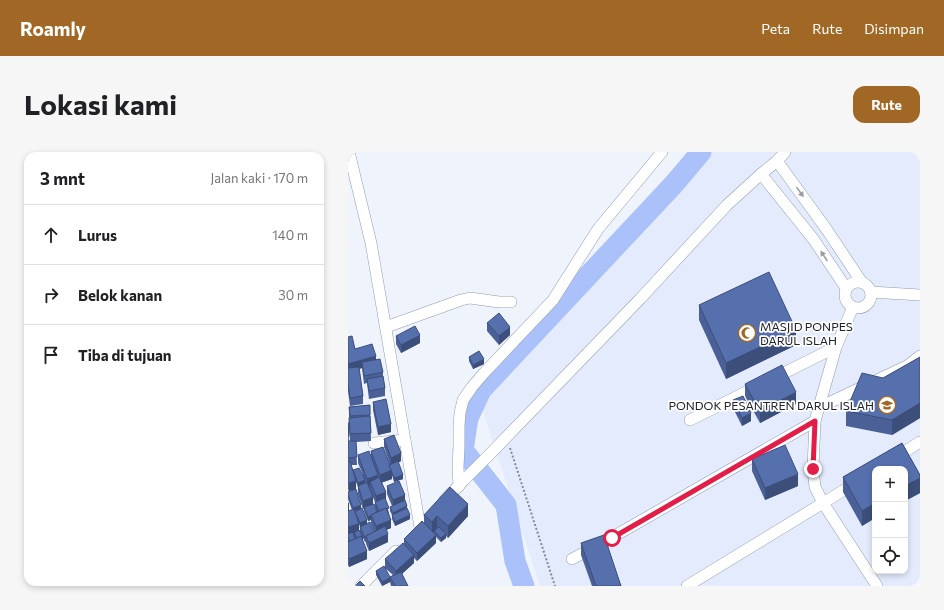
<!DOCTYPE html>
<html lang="id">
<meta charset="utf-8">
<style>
:root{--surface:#fff;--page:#f6f6f6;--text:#202124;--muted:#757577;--line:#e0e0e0;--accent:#a06824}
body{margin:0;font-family:Commissioner,sans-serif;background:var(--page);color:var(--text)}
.controls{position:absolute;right:12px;bottom:12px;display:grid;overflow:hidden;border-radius:8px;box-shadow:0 2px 6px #0003}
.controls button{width:36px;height:36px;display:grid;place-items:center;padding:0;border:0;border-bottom:1px solid var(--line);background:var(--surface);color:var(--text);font:20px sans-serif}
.stop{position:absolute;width:12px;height:12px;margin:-9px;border:3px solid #e11d48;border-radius:50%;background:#fff}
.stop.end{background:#e11d48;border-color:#fff;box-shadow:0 1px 4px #0008}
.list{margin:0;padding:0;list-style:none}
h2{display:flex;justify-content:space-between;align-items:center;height:52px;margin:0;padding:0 16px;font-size:17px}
h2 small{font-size:13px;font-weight:400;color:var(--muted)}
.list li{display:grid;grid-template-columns:26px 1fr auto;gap:12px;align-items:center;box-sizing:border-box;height:60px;padding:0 16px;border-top:1px solid var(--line)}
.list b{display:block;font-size:15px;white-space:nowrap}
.list em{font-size:13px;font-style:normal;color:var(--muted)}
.icon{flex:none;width:22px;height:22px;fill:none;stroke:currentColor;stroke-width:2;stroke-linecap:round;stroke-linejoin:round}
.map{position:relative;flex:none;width:572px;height:434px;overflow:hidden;border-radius:12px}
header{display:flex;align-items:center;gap:24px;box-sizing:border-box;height:56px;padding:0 20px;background:var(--accent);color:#fff}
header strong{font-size:19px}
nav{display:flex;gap:22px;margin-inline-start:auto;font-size:14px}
.intro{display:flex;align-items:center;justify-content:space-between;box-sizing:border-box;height:96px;padding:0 24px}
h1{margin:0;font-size:28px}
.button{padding:10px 18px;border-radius:12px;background:var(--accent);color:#fff;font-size:14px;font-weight:700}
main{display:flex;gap:24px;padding:0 24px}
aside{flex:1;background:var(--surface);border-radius:12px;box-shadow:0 2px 6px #0003}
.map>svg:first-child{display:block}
</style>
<header>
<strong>Roamly</strong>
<nav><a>Peta</a><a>Rute</a><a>Disimpan</a></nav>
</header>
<div class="intro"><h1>Lokasi kami</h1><a class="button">Rute</a></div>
<main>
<aside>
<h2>3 mnt<small>Jalan kaki · 170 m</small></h2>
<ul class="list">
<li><svg class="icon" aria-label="ahead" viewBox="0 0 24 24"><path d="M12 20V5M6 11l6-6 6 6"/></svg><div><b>Lurus</b></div><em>140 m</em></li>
<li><svg class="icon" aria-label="right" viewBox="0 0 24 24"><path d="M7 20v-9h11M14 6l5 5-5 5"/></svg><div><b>Belok kanan</b></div><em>30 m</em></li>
<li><svg class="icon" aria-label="arrive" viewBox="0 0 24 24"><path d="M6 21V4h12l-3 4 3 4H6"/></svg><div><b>Tiba di tujuan</b></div></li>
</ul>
</aside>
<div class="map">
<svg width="572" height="434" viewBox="0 0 572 434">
<rect width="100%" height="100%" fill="#eff3fc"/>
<path fill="#e3ebfd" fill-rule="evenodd" d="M353,0H572V434H192L133,253ZM527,317H557V419H527Z"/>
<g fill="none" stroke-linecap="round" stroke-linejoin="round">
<path stroke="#aac2f9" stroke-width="21" d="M176,434L167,409L158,353L115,298L120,266L133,238L326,32L353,0"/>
<defs>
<g id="minor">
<path d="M1,0L23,91L72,375"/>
<path d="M429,9L479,78L513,129"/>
<path d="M413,22L466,88L498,136"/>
<circle cx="510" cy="143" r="13"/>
<path d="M523,140L572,143"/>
<path d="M505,155L488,195L467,269L465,317L467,335L475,351L529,434"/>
<path d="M38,175L113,148L122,146L151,150H163"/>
<path d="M470,256L559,214L572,204"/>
<path d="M342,268L488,195"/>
<path d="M26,291L57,288"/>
<path d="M547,306L572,290"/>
<path d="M111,334L110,315L111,295V274L112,261L115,248L124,235L136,221L205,148L250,77L314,0"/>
<path d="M96,349L116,328L142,302L292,147L379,53L413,22L429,9L437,0"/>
<path d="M224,407L256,390L467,269"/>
<path d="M13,434L48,399"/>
<path d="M339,434L475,351L527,319"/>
</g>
</defs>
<use href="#minor" stroke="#929cb1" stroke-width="12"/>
<path stroke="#868a92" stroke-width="2" stroke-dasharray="2 2" stroke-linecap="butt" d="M162,296L207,434"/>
<use href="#minor" stroke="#fff" stroke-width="11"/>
</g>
<g fill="#4a6096" fill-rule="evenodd">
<path d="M351,153L448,193L378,227L351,168Z"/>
<path d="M139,171L162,183L151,193L139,179Z"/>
<path d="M48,184L72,191L53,201L48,192Z"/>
<path d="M0,185L7,197L28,207L35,220V224L37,236V244L21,247L19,231L16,232L14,216L11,217L15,244V252L2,254L0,239Z"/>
<path d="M121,205L136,212L125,217L121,209Z"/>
<path d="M572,205V266L544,283L498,274V259L535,226Z"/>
<path d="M397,232L448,252L412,271L397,244Z"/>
<path d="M385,248L403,269L394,274L385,256Z"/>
<path d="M25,250L43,280L30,283L25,258Z"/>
<path d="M22,253L23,289L8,290L9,313H3L5,319L15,323L10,311V303L23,305V299L41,313L42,312L36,295V287L53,309L50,311L55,327L46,330L44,323V327L33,331L41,361L43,376L38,378L40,390L21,399L18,392V390H17L15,386V389L19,407L1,415L0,413V348L1,358H4L0,347V340L13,357L7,359L19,371L26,380V379L23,371V368L20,369L16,359V356L15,357L10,342V335L8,330V337L1,339L0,338V270L1,289H2L1,274V255ZM24,343L27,350V354L29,360L25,352ZM11,372L12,375V379L11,378Z"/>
<path d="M554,291L572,323V341L557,349V317H527V366L514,374L495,340V325Z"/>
<path d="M404,307L450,334L417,348L404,319Z"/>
<path d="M39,334L57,349L62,367L47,374L44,367V363L42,359V355L44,354L39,342Z"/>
<path d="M76,363L120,364L100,386L98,384V386L93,390L88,385V391L69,409L66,406V411L54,422L60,434H43L42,430L34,434L28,423V419L42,425L45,423L37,416V407L56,392V387L76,371Z"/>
<path d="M233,391L273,434H244L233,403Z"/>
</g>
<g fill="#3c4e7a">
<path d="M162,175V183L151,193V184Z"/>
<path d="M448,178V193L378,227V211Z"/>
<path d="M72,183V191L53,201V193Z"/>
<path d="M28,204V212L14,210V216L0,220V212Z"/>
<path d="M136,207V212L125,217V213Z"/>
<path d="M448,240V252L412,271V259Z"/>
<path d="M572,251V266L544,283V268Z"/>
<path d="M403,261V269L394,274V266Z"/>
<path d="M43,272V280L30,283V275Z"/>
<path d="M53,301V309L43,314V306Z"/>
<path d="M44,318V327L32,331V323Z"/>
<path d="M450,322V334L417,348V336Z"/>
<path d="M30,323V331L22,330V334L19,335V327Z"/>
<path d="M55,323V327L46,330V326Z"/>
<path d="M572,326V341L557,349V334Z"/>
<path d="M17,328V333L10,335V331Z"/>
<path d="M8,329V337L1,339V331Z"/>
<path d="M38,340V348L28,352V344Z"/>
<path d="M57,343V351L45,356V348Z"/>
<path d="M25,345V353L15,357V349Z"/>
<path d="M0,351H1V359L0,360Z"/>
<path d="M527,351V366L514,374V359Z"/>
<path d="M120,352V364L100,386V374Z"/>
<path d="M13,353V357L5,360V356Z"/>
<path d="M59,354V358L45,365V361Z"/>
<path d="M62,363V367L47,374V370Z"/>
<path d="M23,364V368L20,369V365Z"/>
<path d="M89,364V376L84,382V370Z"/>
<path d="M19,368V372L12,375V371Z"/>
<path d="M43,368V376L28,382V374Z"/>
<path d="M11,372V380L0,383V375Z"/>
<path d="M40,382V390L21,399V391Z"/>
<path d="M98,382V386L93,390V386Z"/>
<path d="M88,383V391L69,409V401Z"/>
<path d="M19,399V407L1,415V407Z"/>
<path d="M66,403V411L48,427V419Z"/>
<path d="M42,426V430L34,434V430Z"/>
</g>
<g fill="#5670ae" stroke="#3c4e7a">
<path d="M421,120L448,178L378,211L351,153Z"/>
<path d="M151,161L162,175L151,184L139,171Z"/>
<path d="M67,174L72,183L53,193L48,184Z"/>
<path d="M4,184L7,197L24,192L28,204L0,212V185Z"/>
<path d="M131,199L136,207L125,213L121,205Z"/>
<path d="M572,205V251L544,268L498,259L514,221L535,226Z"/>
<path d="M32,207L35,220L16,224L14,210Z"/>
<path d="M434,213L448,240L412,259L397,232Z"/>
<path d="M11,215L15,244L2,246L0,231V216Z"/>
<path d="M35,224L37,236L21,239L19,227Z"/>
<path d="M395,244L403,261L394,266L385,248Z"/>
<path d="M38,247L43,272L30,275L25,250Z"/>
<path d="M22,253V263L2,264L1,255Z"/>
<path d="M22,264L23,281L2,282L1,266Z"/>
<path d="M0,270L1,284H0Z"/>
<path d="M46,283L53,301L43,306L36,287Z"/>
<path d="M0,289H8L9,305L0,306Z"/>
<path d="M554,291L572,323V326L557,334V317H527V351L514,359L495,325Z"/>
<path d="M437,293L450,322L417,336L404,307Z"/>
<path d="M35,295L44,318L32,323L23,299Z"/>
<path d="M21,299L30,323L19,327L10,303Z"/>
<path d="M2,309L8,329L1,331L0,330V310Z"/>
<path d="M50,309L55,323L46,326L41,313Z"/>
<path d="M11,316L17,328L10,331L5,318Z"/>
<path d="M31,325L38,340L28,344L22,330Z"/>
<path d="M51,329L57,343L45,348L39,334Z"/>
<path d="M19,330L25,345L15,349L10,334Z"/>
<path d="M102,335L120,352L100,374L89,364L84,370L76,363Z"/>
<path d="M8,337L13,353L5,356L0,343V340Z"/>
<path d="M37,346L41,356L39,357L38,356L31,359L27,350Z"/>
<path d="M57,348L59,354L45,361L42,355Z"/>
<path d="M26,352L29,360L23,363V364L20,365L16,355Z"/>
<path d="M14,356L19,368L12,371L7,360Z"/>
<path d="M38,356L43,368L28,374L23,363Z"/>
<path d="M59,356L62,363L47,370L44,363Z"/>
<path d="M6,357L11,372L0,375V359Z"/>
<path d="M74,369L88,383L69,401L56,387Z"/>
<path d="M22,370L26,380L18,384V386H17L12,375Z"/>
<path d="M37,374L40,382L21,391L18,384Z"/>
<path d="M91,375L98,382L93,386L86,379Z"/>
<path d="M11,378L15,385L14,386L13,384L9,386L6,380Z"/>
<path d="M5,380L7,387L2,389L0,385V382Z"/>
<path d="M256,383L273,434H248L233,391Z"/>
<path d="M13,384L19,399L1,407L0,405V390Z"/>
<path d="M55,391L66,403L48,419L37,407Z"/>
<path d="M36,414L42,425V426L34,430L28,419Z"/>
<path d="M53,420L60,434H47L42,425Z"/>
<path d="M12,429L17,434H7Z"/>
</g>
<defs><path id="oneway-solid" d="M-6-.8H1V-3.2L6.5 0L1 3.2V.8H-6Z"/></defs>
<g fill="#9b9ca0">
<use href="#oneway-solid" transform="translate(452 40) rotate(54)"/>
<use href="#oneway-solid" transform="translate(476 104) rotate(-124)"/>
</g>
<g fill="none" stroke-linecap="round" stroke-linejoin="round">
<path stroke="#e11d48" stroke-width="5" d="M264,386L467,269L465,317"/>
</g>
<defs>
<symbol id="mosque-ring" viewBox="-11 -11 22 22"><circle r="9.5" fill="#fff" stroke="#a06824" stroke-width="1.5"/><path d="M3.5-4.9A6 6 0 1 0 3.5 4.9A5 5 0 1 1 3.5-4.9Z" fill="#a06824"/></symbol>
<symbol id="school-ring" viewBox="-11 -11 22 22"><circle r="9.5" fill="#fff" stroke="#a06824" stroke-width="1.5"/><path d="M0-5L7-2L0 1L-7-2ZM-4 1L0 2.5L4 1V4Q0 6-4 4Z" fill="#a06824"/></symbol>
</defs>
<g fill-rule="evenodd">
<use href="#mosque-ring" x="389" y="171" width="20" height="20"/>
<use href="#school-ring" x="529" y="243" width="20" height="20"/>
</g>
<g text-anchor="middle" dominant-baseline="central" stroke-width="3.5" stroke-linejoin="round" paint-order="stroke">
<g font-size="12" fill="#20232b" stroke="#fff" text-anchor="start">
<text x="412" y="174">MASJID PONPES<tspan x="412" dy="14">DARUL ISLAH</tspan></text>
<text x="526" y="253" text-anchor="end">PONDOK PESANTREN DARUL ISLAH</text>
</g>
</g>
</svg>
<div class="controls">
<button>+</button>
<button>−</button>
<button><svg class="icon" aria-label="locate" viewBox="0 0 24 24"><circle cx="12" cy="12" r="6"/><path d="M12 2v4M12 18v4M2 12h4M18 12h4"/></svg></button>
</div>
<div class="stop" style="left:264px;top:386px"></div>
<div class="stop end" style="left:465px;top:317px"></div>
</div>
</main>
